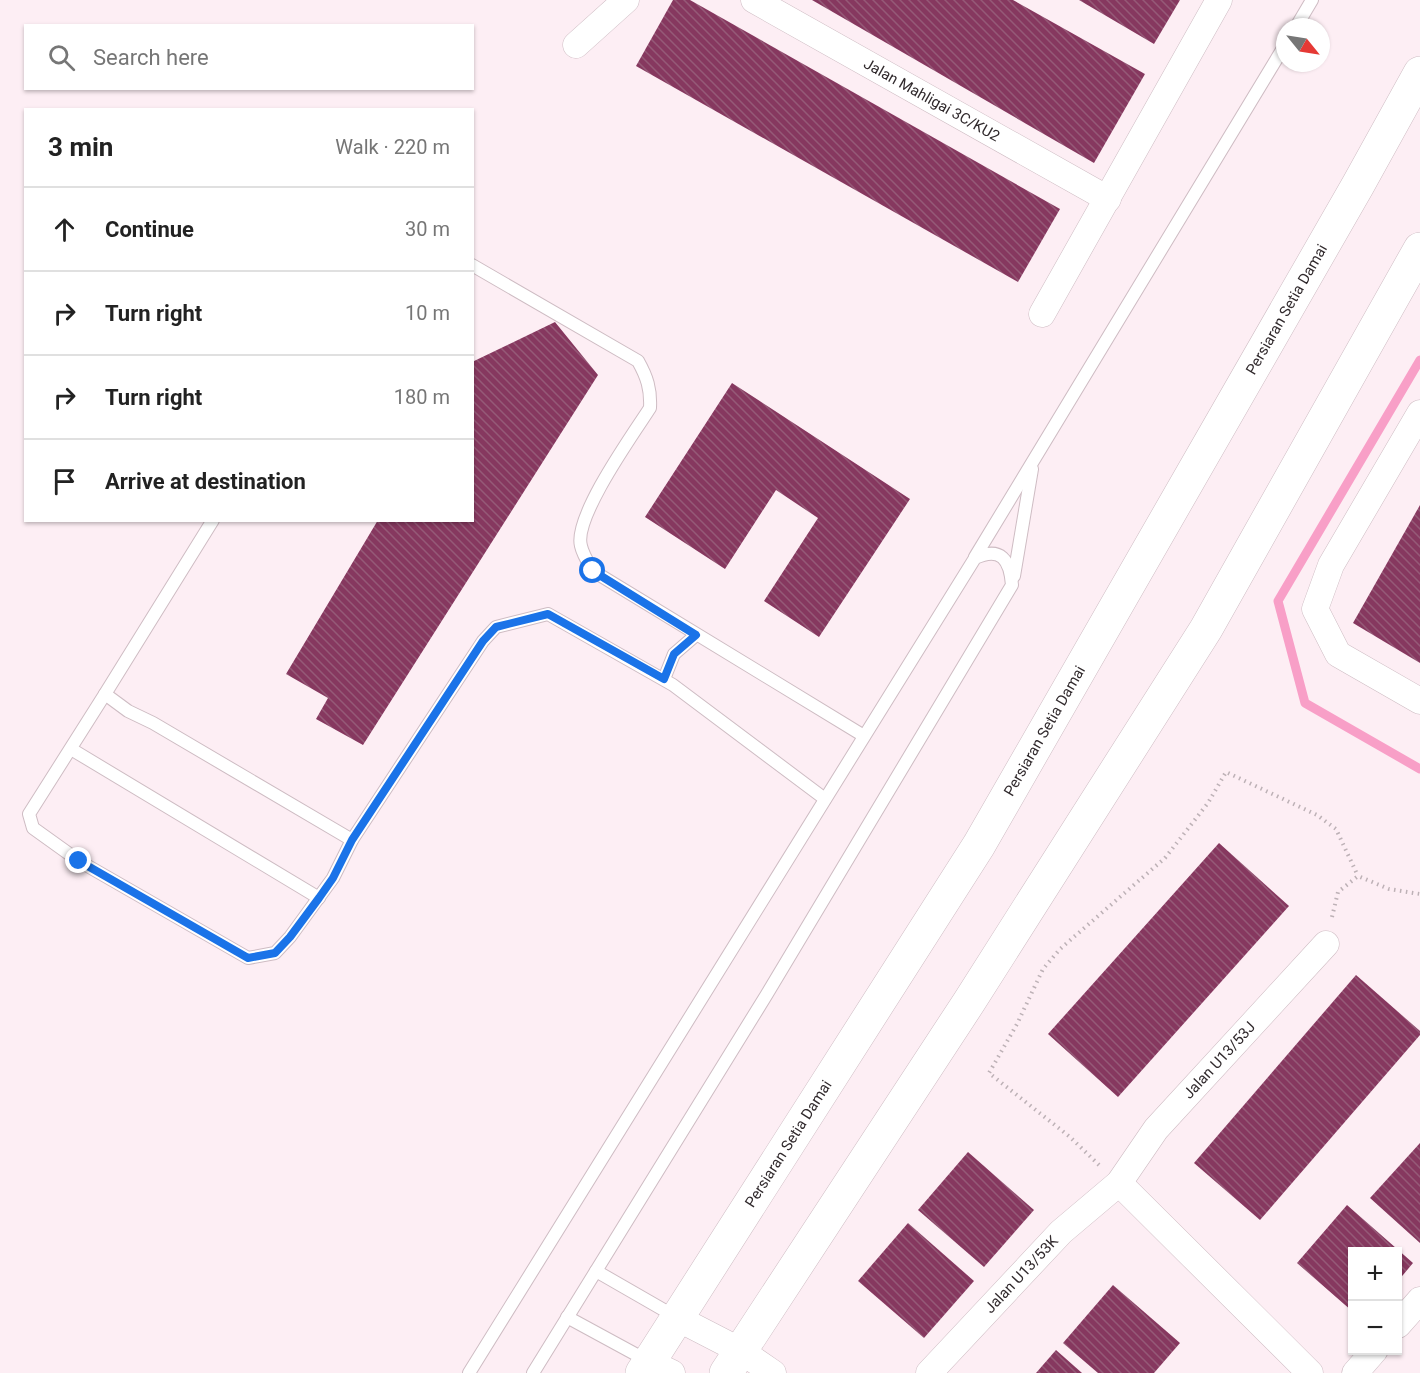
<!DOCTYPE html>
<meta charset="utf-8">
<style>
:root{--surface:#fff;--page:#f2f2f2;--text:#222;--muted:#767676;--line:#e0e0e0}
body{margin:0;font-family:Roboto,sans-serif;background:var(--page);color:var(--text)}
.controls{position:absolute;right:18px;bottom:18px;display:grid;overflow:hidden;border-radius:0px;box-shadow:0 2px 4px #0004}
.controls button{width:54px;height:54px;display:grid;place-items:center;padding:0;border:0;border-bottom:2px solid var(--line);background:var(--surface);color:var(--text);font:30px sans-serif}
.compass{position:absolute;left:1276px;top:18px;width:54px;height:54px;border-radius:50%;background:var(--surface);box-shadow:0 2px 4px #0004;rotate:120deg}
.stop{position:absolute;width:18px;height:18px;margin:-14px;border:4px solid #1a73e8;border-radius:50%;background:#fff}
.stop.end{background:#1a73e8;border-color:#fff;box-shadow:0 2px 6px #0008}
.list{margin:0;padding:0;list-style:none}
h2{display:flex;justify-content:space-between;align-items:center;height:78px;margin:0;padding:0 24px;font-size:26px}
h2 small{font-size:20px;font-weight:400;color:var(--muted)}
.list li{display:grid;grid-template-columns:39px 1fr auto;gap:18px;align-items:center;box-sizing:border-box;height:84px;padding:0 24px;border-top:2px solid var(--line)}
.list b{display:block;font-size:22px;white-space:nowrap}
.list em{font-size:20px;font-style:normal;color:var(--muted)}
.icon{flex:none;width:33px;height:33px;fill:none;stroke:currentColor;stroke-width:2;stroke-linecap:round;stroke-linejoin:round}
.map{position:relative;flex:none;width:1420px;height:1373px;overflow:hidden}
.search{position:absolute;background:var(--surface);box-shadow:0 2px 4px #0004;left:24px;top:24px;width:450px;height:66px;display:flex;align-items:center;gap:15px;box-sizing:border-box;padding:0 21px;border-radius:0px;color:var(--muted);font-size:22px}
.panel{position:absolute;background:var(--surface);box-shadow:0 2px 4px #0004;left:24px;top:108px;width:450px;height:414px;border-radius:0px}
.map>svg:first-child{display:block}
</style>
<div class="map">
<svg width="1420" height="1373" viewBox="0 0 1420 1373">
<defs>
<pattern id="building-back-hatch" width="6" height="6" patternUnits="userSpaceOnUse" patternTransform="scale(1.5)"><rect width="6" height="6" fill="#86385f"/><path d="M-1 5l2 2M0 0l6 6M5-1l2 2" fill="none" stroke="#955a77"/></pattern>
</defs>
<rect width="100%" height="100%" fill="#fdeef4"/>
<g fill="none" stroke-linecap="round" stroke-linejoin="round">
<path stroke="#f89fc7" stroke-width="9" d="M1420,360L1278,601L1305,703L1420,769"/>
</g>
<g fill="url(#building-back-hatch)">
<path d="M673,0H690L1060,209L1018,282L636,66Z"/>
<path d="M812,0H1013L1145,74L1094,163Z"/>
<path d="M1079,0H1180L1154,44Z"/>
<path d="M555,322L598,375L363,745L316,719L328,698L286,674L378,520H472V362Z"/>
<path d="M732,383L910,499L819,637L764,601L818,518L776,490L725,569L645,517Z"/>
<path d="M1420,505V663L1353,623Z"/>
<path d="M1219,843L1289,906L1118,1097L1048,1034Z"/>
<path d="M1356,975L1420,1031V1035L1260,1220L1194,1163Z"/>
<path d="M1420,1143V1243L1370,1198Z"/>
<path d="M968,1152L1034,1210L984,1267L918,1210Z"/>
<path d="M1347,1205L1413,1263L1398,1281V1252H1352V1311L1297,1263Z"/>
<path d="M908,1223L974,1281L924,1338L858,1281Z"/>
<path d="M1113,1285L1180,1343L1154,1373H1098L1063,1343Z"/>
<path d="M1056,1350L1082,1373H1036Z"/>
</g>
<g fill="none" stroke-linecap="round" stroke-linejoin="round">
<defs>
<g id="lane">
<path d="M1296,27L1312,0"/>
<path d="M472,265L638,361C647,377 651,389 650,408C633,434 573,518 581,546C583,555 589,564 593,571L864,736"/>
<path d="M213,520L105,694L128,711L153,723L352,840L483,641L496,627L548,614L673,685L825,799"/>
<path d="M975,557L1285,45"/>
<path d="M1014,576L1032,469"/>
<path d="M664,679L674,654L696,635"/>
<path d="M105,694L29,814L33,828L79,861L248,958L275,953L290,937L333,878L352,840"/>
<path d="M71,749L319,898"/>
<path d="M596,1271L676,1317"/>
<path d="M567,1317L648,1361"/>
<path d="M469,1373L975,558C1001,546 1010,560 1012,585L767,994L533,1373"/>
</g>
<g id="street">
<path id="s1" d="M754,0L1108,199"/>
<path d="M576,45L626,0"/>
<path d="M1042,314L1219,0"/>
<path d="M1420,413L1331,565L1315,609L1338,654L1420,701"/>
<path d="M1119,1183L1310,1373"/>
<path d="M677,1318L741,1351L773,1373"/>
<path d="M1398,1325L1420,1300"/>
<path d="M649,1362L672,1373"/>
<path id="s2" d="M929,1373L1061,1232L1119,1183L1156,1129L1326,944"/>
<path d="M1355,1373L1375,1350"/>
</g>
<g id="secondary">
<path id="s3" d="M642,1373L979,845L1358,185L1420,73"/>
<path d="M726,1373L969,1002L1206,629L1420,249"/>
</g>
</defs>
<use href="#lane" stroke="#cebcc3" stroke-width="14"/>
<use href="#street" stroke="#cebcc3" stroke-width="27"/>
<use href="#secondary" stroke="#cebcc3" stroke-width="34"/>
<g stroke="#bdb1b6" stroke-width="4" stroke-dasharray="1.5 4.5" stroke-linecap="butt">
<path d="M1332,917L1338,892L1358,876L1389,889L1420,894"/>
<path d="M1099,1165L1070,1137L989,1073L1017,1024L1043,969L1060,949L1165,858L1208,803L1226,772L1317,815L1336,829L1358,876"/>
</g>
<use href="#lane" stroke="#fff" stroke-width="12"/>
<use href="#street" stroke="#fff" stroke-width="26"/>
<use href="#secondary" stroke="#fff" stroke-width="33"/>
</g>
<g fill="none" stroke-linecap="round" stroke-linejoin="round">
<path stroke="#1a73e8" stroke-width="8" d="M79,861L248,958L275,953L290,937L319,898L333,878L352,840L483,641L496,627L548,614L664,679L674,654L696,635L593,571"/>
</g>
<g text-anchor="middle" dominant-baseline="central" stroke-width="6" stroke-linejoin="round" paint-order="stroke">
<g font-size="15" fill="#312a2d" stroke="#fff">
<text stroke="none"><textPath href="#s1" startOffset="204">Jalan Mahligai 3C/KU2</textPath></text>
<text stroke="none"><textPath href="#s3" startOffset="1244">Persiaran Setia Damai</textPath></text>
<text stroke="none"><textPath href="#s3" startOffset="758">Persiaran Setia Damai</textPath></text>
<text stroke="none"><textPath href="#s2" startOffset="428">Jalan U13/53J</textPath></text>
<text stroke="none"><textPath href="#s3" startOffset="272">Persiaran Setia Damai</textPath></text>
<text stroke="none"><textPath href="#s2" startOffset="135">Jalan U13/53K</textPath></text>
</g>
</g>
</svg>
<div class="controls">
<button>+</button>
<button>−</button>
</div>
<svg class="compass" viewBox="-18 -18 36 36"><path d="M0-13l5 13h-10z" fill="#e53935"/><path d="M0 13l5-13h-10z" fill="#767676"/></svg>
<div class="stop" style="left:593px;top:571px"></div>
<div class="stop end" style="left:79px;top:861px"></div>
<div class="search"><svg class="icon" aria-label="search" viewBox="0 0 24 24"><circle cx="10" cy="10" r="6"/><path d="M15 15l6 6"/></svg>Search here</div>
<section class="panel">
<h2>3 min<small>Walk · 220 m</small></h2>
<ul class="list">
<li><svg class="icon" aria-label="ahead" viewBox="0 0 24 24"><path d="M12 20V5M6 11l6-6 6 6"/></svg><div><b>Continue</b></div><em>30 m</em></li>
<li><svg class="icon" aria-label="right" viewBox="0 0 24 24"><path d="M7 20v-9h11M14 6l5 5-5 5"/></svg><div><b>Turn right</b></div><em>10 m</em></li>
<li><svg class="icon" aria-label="right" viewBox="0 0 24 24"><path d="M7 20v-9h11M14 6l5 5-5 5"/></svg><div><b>Turn right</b></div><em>180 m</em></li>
<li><svg class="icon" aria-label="arrive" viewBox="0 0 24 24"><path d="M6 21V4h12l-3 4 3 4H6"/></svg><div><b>Arrive at destination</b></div></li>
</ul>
</section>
</div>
